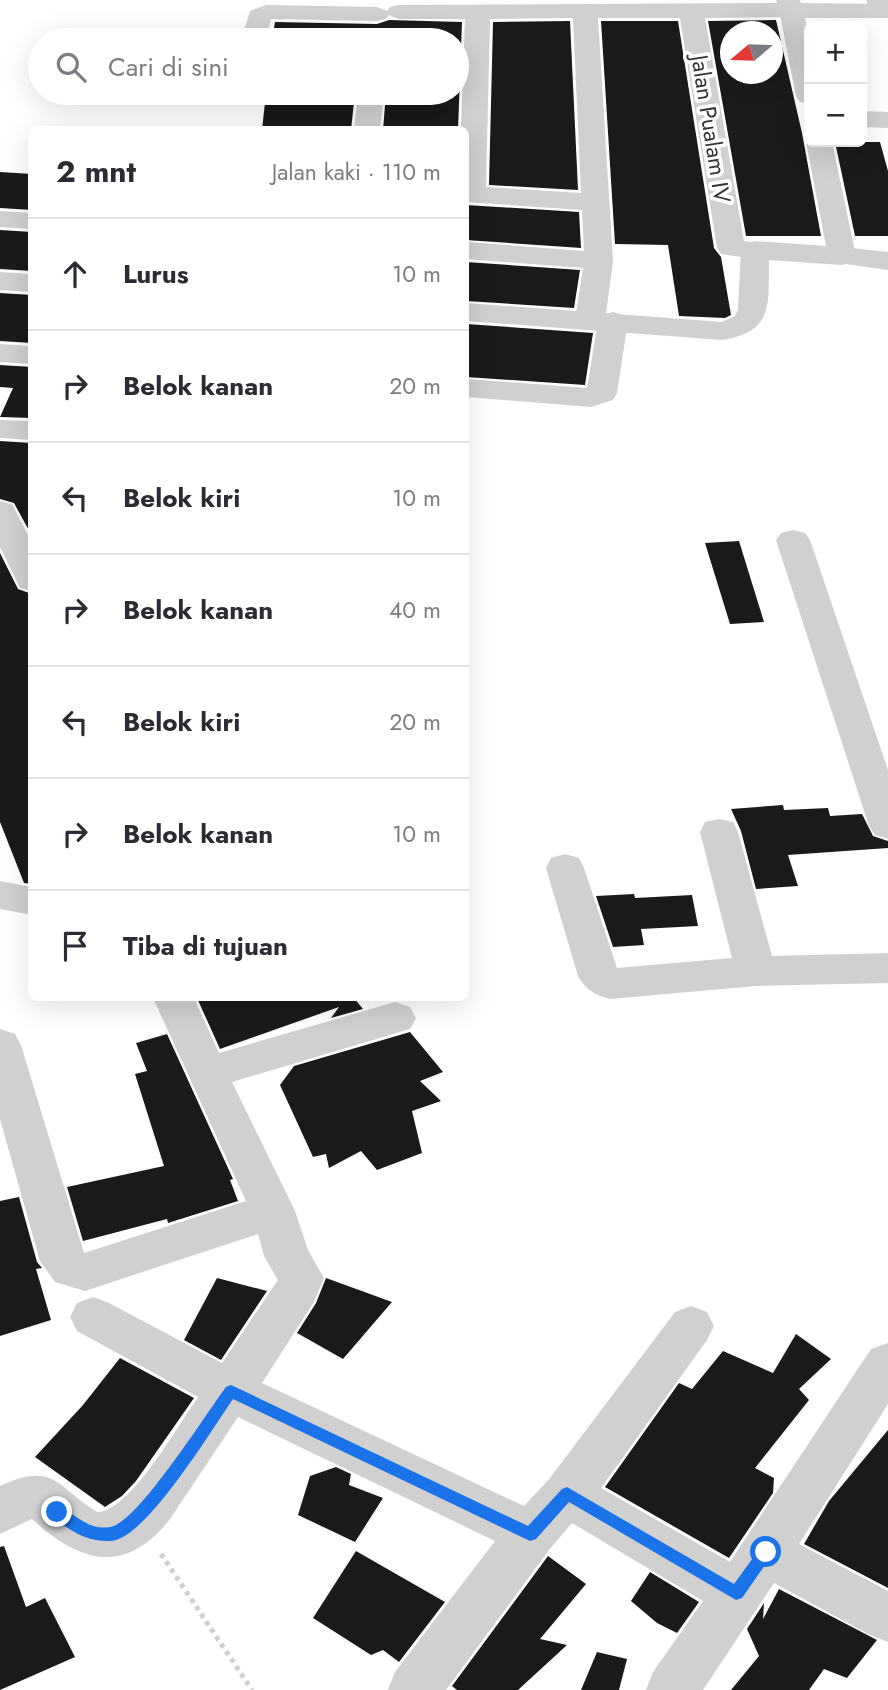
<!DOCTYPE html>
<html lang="id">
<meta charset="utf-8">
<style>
:root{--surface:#fff;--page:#f2f2f3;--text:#2b2b33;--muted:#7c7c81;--line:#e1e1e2}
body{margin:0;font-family:Jost,sans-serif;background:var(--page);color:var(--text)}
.controls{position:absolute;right:21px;top:21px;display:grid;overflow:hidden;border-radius:10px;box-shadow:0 7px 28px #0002}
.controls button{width:63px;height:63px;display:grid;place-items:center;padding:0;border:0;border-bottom:2px solid var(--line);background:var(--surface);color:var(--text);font:35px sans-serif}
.compass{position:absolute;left:720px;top:21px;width:63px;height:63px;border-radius:50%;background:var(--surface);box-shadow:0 7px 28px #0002;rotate:251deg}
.stop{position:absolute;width:21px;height:21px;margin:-16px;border:5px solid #1a73e8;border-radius:50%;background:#fff}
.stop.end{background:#1a73e8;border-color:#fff;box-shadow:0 2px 7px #0008}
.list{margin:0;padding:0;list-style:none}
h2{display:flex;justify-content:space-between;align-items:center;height:91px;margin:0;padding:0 28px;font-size:30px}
h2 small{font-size:23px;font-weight:400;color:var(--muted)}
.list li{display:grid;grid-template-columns:46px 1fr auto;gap:21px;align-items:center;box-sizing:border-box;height:112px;padding:0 28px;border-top:2px solid var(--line)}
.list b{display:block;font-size:26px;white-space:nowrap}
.list em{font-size:23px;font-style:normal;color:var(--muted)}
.icon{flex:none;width:38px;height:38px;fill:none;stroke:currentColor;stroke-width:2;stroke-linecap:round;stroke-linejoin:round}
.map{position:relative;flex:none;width:888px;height:1690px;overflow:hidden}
.search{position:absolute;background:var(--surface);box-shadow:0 7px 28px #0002;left:28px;top:28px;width:441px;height:77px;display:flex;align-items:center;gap:18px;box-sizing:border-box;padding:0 24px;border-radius:38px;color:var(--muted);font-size:26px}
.panel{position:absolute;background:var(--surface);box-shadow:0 7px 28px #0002;left:28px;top:126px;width:441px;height:875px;border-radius:10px}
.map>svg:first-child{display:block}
</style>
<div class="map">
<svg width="888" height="1690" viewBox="0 0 888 1690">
<rect width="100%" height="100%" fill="#fff"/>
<g fill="#1a1a1a" fill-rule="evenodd">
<path d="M389,20L462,22L458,130H383L386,93H457V40H272L275,22L377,24Z"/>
<path d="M776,20L802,133L821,236H746L708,21ZM731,32H773V74H731Z"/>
<path d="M570,21L578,190L489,185L493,22Z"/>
<path d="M601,21H678L714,248L721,257L731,315L725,318L679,316L668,245L615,244Z"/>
<path d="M266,93H355L351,130H262Z"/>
<path d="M835,142H880L888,171V236H855Z"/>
<path d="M0,172L32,174V210L0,208Z"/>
<path d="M466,205L579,212L581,248L466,240Z"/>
<path d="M0,230L32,232V271L0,269Z"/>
<path d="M466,262L580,270L574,308L466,301Z"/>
<path d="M0,293L32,295V343L0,341Z"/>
<path d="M466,324L593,333L585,385L466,377Z"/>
<path d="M0,365L32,367V418L0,417L13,388L0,387Z"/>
<path d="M0,441L32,443V536L14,503L0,499Z"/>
<path d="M739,541L764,622L730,624L705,543Z"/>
<path d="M0,553L18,589L32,594V884L24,883L0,822Z"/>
<path d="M783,805L784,810L828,808L830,816L862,814L873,836L888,841V848L788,855L798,886L756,889L741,831L731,809Z"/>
<path d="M634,894L635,898L692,895L698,926L641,929L644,945L613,947L596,896Z"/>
<path d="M197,998H354L363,1009L331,1018L339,1007L220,1049Z"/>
<path d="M410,1032L443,1072L420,1081L441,1101L412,1111L422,1153L377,1170L361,1151L329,1168L326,1154L313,1157L280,1085L294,1066Z"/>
<path d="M167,1034L233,1179L230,1180L238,1201L168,1223L167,1219L83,1241L67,1187L164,1166L135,1074L147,1071L136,1043Z"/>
<path d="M19,1197L37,1262L42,1268L36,1269L51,1320L0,1336V1201Z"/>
<path d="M217,1278L267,1291L221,1360L184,1340Z"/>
<path d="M326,1278L392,1302L343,1359L297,1333L316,1303Z"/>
<path d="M796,1334L831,1359L799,1389L809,1400L755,1468L774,1478L773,1493L729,1558L605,1487L679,1383L692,1389L723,1351L773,1373Z"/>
<path d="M120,1358L194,1398L136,1481L122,1496L105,1507L35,1457L83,1405Z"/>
<path d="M888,1430V1588L804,1544L829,1501Z"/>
<path d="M336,1467L351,1474L349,1485L383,1498L355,1542L298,1515L310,1476Z"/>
<path d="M4,1546L26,1607L45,1598L75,1657L0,1690V1547Z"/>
<path d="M356,1551L445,1602L399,1662L383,1650L371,1655L313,1618Z"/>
<path d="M548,1556L586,1584L540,1639L567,1645L518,1690H457L452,1686Z"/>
<path d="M650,1572L699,1602L677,1633L657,1623L631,1601Z"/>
<path d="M779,1589L877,1640L847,1678L824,1669L809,1690H731L759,1656L747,1629L764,1603L763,1619Z"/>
<path d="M597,1652L627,1659L619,1690H581Z"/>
</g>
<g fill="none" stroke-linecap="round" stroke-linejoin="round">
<path stroke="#d0d0d0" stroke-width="5" stroke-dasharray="4.5 4.5" stroke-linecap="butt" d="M161,1554L252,1690"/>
<g fill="#d0d0d0" fill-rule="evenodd">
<path d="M776,0H800L803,10L800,15L791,17L705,18L744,241L765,244L769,250L765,256L755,259L721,254L717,248L680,18H598L613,261L606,314L613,312L624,315L628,321L617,393L613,400L591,407L466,397V379L587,388L597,327L590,329L579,326L575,320L583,268L466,259V242L584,251L582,210L466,202V130H461L465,19H399L389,15L386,19L377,21L271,19L266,40H241L250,11L266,5L377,7L387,11L390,7L399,5L777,3ZM573,18L581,193L486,187L490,19Z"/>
<path d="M866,0H888V16L872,15Z"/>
<path d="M358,93H384L380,130H354Z"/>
<path d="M862,111L888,112V128L862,127Z"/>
<path d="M0,211L32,213V229L0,227Z"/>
<path d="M842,247L888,252V270L832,262L828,256L832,250Z"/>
<path d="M0,344L32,346V364L0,362Z"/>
<path d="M0,420L32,421V440L0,438Z"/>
<path d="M0,501L12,504L32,543V591L20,588L0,547Z"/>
<path d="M793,530L805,533L810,540L888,770V839L875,835L869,826L776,540L781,533Z"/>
<path d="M719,819L733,822L738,832L772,956L888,953V983L756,986L610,999C595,995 586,990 578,976L546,868L551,858L565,854L579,858L584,868L617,968L732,958L700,832L705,822Z"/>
<path d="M0,881L32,887V915L0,909Z"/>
<path d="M153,998H194L219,1053L395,1002L410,1007L416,1018L410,1029L232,1082L295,1211L308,1250L324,1278L314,1302L262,1383L524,1506L550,1478L675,1312L691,1306L707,1312L714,1326L707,1340L601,1488L730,1562L871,1349L888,1343V1404L799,1544L888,1591V1642L870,1635L774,1583L703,1690H646L653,1672L703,1601L572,1523L549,1550L446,1690H388L395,1672L495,1541L238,1417L170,1519C125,1576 80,1563 32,1519L0,1534V1486C54,1461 56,1486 97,1512C129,1513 179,1424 198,1397L77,1331L70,1317L77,1303L93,1297L109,1303L222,1363L278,1280L264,1256L258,1234L85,1291L55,1282L40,1261L0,1119V1029L15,1034L21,1045L84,1253L246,1201Z"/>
</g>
<g fill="#d0d0d0" fill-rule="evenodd">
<path d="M791,3L888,4V18H805L809,37V104L800,102L796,96L779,10L782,5Z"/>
<path d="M809,137V142H832L856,256L852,262L842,265L769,260C768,303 775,332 722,340L466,321V303L722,322L735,316L738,309L741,250L745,244L755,241L826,246L806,142Z"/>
<path d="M0,272L32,274V292L0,290Z"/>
</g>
</g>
<path fill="#1a73e8" d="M231,1385L528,1526L562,1489L567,1487L734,1584L761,1547H772L774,1552L742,1598L736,1600L569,1502L536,1539L530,1541L233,1399C212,1429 146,1539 111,1541C86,1542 71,1531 52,1517L50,1512L52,1508L57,1506C76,1513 87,1531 110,1527C137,1524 207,1412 226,1387Z"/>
<g text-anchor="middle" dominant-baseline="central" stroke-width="7" stroke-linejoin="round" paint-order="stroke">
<g font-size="23" fill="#333" stroke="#fff">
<text transform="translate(711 129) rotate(81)">Jalan Pualam IV</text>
</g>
</g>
</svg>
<div class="controls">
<button>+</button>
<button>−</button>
</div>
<svg class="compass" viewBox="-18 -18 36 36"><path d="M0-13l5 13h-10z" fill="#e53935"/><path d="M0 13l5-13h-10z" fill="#7c7c81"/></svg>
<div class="stop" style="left:766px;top:1552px"></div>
<div class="stop end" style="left:57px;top:1512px"></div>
<div class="search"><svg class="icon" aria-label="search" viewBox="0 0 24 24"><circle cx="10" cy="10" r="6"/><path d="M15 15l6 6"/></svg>Cari di sini</div>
<section class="panel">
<h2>2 mnt<small>Jalan kaki · 110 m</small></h2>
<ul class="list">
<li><svg class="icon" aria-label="ahead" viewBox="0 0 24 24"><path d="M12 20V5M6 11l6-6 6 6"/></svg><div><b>Lurus</b></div><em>10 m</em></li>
<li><svg class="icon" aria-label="right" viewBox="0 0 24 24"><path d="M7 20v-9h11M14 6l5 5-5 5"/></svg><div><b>Belok kanan</b></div><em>20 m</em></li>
<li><svg class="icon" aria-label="left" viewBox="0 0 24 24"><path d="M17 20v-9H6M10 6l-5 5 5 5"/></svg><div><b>Belok kiri</b></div><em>10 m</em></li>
<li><svg class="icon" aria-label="right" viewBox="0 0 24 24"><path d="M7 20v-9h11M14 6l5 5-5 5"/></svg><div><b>Belok kanan</b></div><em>40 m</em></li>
<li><svg class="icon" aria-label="left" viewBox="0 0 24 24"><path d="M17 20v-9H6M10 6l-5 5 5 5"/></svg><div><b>Belok kiri</b></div><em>20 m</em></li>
<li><svg class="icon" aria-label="right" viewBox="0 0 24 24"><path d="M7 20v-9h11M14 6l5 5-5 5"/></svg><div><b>Belok kanan</b></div><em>10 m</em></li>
<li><svg class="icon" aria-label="arrive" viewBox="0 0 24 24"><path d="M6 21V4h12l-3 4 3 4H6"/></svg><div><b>Tiba di tujuan</b></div></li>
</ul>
</section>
</div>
